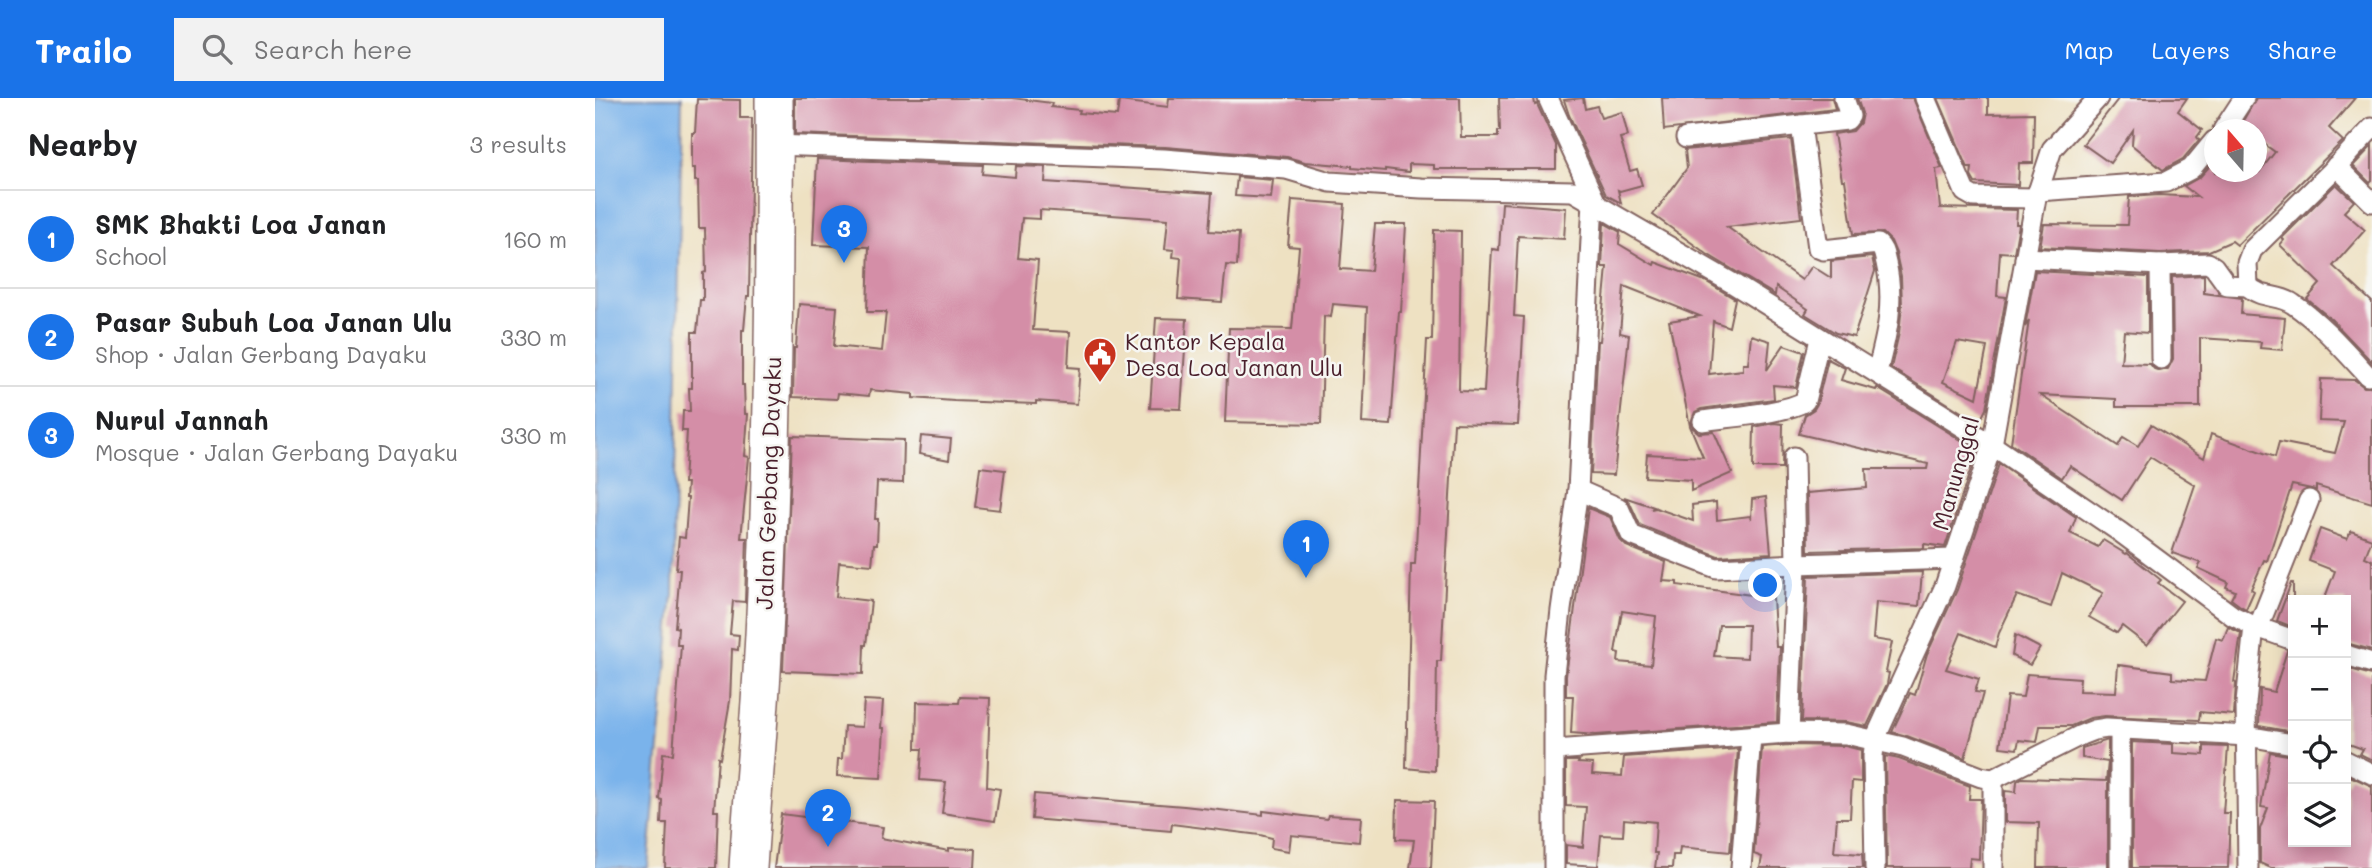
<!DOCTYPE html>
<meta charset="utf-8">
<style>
:root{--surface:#fff;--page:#f2f2f2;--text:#202124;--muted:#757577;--line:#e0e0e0;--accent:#1a73e8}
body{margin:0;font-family:Mali,sans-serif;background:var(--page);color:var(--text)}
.controls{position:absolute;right:21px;bottom:21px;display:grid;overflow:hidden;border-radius:0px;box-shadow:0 4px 18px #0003}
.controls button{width:63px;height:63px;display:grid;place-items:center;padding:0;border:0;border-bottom:2px solid var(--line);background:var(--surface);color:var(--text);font:35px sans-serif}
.compass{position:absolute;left:1609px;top:21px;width:63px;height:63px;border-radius:50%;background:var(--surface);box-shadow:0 4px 18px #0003;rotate:340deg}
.you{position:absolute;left:1171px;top:488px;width:24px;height:24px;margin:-18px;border:5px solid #fff;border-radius:50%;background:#1a73e8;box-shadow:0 0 0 10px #1a73e833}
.badge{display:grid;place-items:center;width:46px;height:46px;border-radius:50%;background:var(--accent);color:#fff;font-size:23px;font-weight:700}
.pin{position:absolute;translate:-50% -58px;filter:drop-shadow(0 2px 4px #0008)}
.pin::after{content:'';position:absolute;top:37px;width:24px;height:21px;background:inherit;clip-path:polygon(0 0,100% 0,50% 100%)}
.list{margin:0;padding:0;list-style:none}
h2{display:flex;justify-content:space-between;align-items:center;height:91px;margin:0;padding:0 28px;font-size:30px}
h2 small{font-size:23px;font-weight:400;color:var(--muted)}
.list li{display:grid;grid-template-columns:46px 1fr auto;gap:21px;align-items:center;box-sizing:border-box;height:98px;padding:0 28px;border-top:2px solid var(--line)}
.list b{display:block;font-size:26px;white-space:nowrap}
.list p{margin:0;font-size:23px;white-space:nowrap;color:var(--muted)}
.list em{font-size:23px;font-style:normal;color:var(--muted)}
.icon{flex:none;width:38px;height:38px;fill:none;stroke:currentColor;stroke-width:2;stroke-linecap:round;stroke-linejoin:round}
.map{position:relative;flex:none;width:1777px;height:770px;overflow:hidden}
header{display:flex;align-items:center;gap:42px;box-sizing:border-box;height:98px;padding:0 35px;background:var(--accent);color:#fff}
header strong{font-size:33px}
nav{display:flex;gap:38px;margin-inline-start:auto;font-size:24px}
.search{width:490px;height:63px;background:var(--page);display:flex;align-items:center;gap:18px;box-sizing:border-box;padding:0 24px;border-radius:0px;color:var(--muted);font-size:26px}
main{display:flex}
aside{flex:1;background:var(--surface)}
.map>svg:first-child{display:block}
</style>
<header>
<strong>Trailo</strong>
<div class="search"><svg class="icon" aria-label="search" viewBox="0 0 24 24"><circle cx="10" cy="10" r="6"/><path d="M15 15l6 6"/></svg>Search here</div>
<nav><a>Map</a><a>Layers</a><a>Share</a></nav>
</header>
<main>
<aside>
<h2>Nearby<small>3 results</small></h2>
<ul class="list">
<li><span class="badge">1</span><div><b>SMK Bhakti Loa Janan</b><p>School</p></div><em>160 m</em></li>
<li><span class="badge">2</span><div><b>Pasar Subuh Loa Janan Ulu</b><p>Shop · Jalan Gerbang Dayaku</p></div><em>330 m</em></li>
<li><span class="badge">3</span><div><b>Nurul Jannah</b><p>Mosque · Jalan Gerbang Dayaku</p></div><em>330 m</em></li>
</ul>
</aside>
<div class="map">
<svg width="1777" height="770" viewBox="0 0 1777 770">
<rect width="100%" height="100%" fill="#f6f6f2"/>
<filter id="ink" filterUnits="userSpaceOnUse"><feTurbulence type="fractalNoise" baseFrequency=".0143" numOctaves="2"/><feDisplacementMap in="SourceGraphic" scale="14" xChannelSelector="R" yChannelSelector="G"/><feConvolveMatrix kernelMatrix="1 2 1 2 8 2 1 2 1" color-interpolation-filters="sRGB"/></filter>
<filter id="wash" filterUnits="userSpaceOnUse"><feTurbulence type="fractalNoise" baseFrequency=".00686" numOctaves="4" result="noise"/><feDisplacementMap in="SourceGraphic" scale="28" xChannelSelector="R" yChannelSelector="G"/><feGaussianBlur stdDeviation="1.57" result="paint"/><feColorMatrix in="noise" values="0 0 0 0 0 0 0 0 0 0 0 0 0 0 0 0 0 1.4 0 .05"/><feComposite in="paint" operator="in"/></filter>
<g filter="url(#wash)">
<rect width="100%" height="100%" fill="#eee1c2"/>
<path fill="#7ab3eb" stroke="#62698b" stroke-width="2" d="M0,0H87L78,496L53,770H0Z"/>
<g id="blocks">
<g fill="#d48ea7" fill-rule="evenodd">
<path d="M200,0H417L457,5L456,9L485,12L484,15L522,18L524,3L573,9L574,0H865L866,39H903V33H905L904,0H939L940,7L942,6L961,47V71H839V67L814,66V74L790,71V73L757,70V68L710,64L692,59L570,49L200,36Z"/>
<path d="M988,0L990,11L1002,8L1006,20L1027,14L1033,38L1025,40L1035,73L1042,71L1047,87L1025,93L1023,92L1026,105L1011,97L974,17L969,2Z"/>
<path d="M1067,0H1237L1240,11L1069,32Z"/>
<path d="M1262,0H1318L1347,70L1341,71L1345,110L1422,112L1421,126H1424L1419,155L1405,154L1402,198L1411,199L1391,311L1384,325L1296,270L1304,235L1307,208L1306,178L1301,155L1296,143L1288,135L1258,136L1250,82H1247L1239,36L1258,33L1265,25L1267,15ZM1362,244L1392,249L1382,300L1348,284Z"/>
<path d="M1343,0H1393V16L1439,15L1438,65H1424L1423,87L1380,85L1376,78L1377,70H1373Z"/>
<path d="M1524,0H1592L1583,13L1607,32L1602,39L1604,42L1588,61L1568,72L1537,47L1538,32L1515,65L1488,46Z"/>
<path d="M1661,0H1760L1734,30L1748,43L1642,147L1637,143L1614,153L1565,155L1445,149L1449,126L1532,127L1534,99L1564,97L1603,99L1589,88L1605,79L1620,62V74H1664L1680,54L1662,41V32H1649L1645,28Z"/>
<path d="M102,1L145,2V20H157L154,198H152L149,232H147V287H149L150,316H153L150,358L154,359L146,440H152L150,504L138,503L135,536L144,537L143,552L137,551L135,603L125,661L123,660L119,713H123L121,770H70L72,725H66L67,702L64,701L68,655L78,656L86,547H82L83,530L80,529L85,472H81L84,439L90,440L93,400H91L92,385H89L92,333H87L88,313H95L94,290H97V234H102L105,202H108V175L111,174L110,130H104L103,83H100V70H97V35H100Z"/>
<path d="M1196,41L1206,120L1132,129L1207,182L1217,168L1236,180V163L1277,159L1280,173L1259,239L1241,235L1210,216L1213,211L1181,189L1180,197L1112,156L1058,117L1092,70L1090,52Z"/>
<path d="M1777,48V83L1775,85L1758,68Z"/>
<path d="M222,61L388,67L387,76L420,79L421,68L451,69L450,84L617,95L614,133L644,135L642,168L631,167L627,204L583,201L586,160L578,159L579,152L570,151L573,121L445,112V121L427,120L423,160L443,162L438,232L475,234L473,269L485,270L482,306L441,303V306L359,303L318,300V296L275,292L274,298L243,295L242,301L198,299L199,250H201L204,206L242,209L239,248L287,253L291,214H272L274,149L218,147Z"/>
<path d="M642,79L678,82L676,100L640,98Z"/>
<path d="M1741,86L1759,103L1749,114L1770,132L1738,168L1777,204V264L1736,221L1712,201L1725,186L1685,147L1689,142L1687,140Z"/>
<path d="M697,102L750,106L745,171L776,173L780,126H811L806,214H804L796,327L767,325L772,209L738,206L736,219L729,218L726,326L630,324L634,230L697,231L704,149L693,148Z"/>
<path d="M907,105L971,110L969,141L923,138L919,218L929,219L923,327L859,325L846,563H842L840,673L811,670L816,466H820L832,242H837L839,132L866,133L864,293L889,294L897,151L904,152Z"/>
<path d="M1009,125L1025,134L1024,146L1059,167L1060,164L1110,183L1140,201L1134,229L1118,223L1114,276L1148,272V266H1153L1156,237L1175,243L1172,272L1189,247L1209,254L1201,289L1178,287L1179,301L1106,311L1100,314L1096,324L1098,330L1104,335L1119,334L1137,375L1096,393V382L1050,379L1052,356L1108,359L1095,328L1074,223L1105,218L1029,188L1025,235L1034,237L1019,377L996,376L1003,243H1005L1012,169H1007Z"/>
<path d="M1440,173L1553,179V235L1529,233L1526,265L1555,266L1559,271L1565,273L1573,271L1578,261L1577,179L1609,177V195L1647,200L1646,216L1690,220L1687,252L1665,250L1666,244L1605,240V309H1521V301L1445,297L1523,348L1528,339L1543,348L1556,327L1609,360L1616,336L1680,359L1684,344L1740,355L1749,324L1724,323L1726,281L1760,282L1769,289H1777V405L1721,388V392L1697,387L1672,463L1669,462L1656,491L1659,493L1651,511L1644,507L1636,501L1640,493L1631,489L1633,484L1603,470L1606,465L1577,455L1600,387L1555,359L1527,402L1475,368L1467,380L1416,345L1434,222L1430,229Z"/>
<path d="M561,220L592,221L586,311L555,310Z"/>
<path d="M1233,261L1250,270L1246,282L1281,292L1282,290L1382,352L1350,449L1329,446V450L1213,453L1212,395L1272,390L1271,371H1332L1333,366L1204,336L1210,317L1219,311L1222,306Z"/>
<path d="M1179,325L1188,326L1187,370H1158L1159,329Z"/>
<path d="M197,338L309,342L308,385L282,384L280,421H283L282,446H279L277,467L244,464L241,499L276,503L271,547H269L268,576L188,573Z"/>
<path d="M326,338L356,341L354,362L324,356Z"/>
<path d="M1404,366L1481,419L1475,435L1503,449L1508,442L1531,456L1532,455L1566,482L1563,485L1587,503L1552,547L1527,528L1522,535L1494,519L1508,495L1467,475L1456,509L1422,497L1404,535L1400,549L1366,535L1351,571L1384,581L1380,594L1388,595L1370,660L1312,638L1297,634L1315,595L1320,597L1332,556L1362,492Z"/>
<path d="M385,369L410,372L405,412L380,409Z"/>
<path d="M1029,399L1059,409L1056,411L1061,410L1098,423L1097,407L1121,404L1122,422L1155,418L1156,421L1157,401L1171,399L1176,455L1123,458L1045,427L1035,405Z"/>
<path d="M993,410L1015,419L1025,442L1031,448L1071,464L1068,483L1082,484V487L1178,500L1181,549H1185L1182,624L1001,637L976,635L978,598H971V578ZM1027,513L1061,518L1056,567L1023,564L1024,555L1020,554ZM1124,527H1153L1152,560L1119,558Z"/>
<path d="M1725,431L1752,441L1756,433L1777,441L1770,459L1777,462V552L1751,545V502H1729L1740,473L1714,463Z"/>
<path d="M1327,474L1324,508L1281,504L1278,541L1297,544L1291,574L1294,575L1292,586L1272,628L1251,624L1207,623L1213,478Z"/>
<path d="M1177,479L1178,489L1157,480Z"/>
<path d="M1696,485H1698V529L1682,523Z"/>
<path d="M1633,529L1646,535L1639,584L1641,585L1639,617L1605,614L1604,622L1510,618L1495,620L1476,628H1445L1442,644L1424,642L1422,651L1405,649L1412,598L1428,599L1432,576L1485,580L1484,593L1521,594L1523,567L1577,574V581L1610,583L1621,540L1628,542Z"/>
<path d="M1420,537L1445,550L1435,567L1417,558Z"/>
<path d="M1692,553L1698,554V634L1664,628L1665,591L1679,594Z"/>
<path d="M1751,570L1777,577V662L1765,656L1768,651L1751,645Z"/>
<path d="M365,599L395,600L392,689L405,691L400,723L347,715L351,684L325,682L327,651H321L322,604L364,605Z"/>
<path d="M269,602L288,603L286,630H289L286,680L242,678L243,661H247L249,628L267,629Z"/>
<path d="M1513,642V770H1443L1444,725L1410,724V693L1421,694L1422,683L1427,680L1511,683L1513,664L1487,660V650Z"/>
<path d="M1537,644L1578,646V655L1609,657V648L1633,649L1628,715H1635L1633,770H1537Z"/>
<path d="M1194,647L1250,648L1266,652V684L1257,683L1255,720H1242L1239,754L1267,756L1268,770H1165L1167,759L1159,756L1167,649Z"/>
<path d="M1143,651L1135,754L1085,749L1084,757H1078L1077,770H1060L1062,755H1059L1061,724L1029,721L1028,738L1006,737L1003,768L971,766V747L988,749L991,709L971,708V663H984L983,665L998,666L997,676L1027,678L1029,659Z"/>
<path d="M1675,654L1698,658V744H1751V686L1755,678L1777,688V770H1676L1665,765V731L1673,710L1666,709Z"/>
<path d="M1290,658L1304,661L1375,688L1374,701H1386L1384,761L1375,760L1374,770H1292Z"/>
<path d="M439,696L589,708L668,717V713L732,721L733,717L766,719L764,744L696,737L694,753L676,750L677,740L665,737L577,726L576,733L437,721Z"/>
<path d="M802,702L839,703L836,770H815L819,742L801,741Z"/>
<path d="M186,716L288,729L286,740L354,753V750L381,751L380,770H179Z"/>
</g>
</g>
</g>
<g filter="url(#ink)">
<use href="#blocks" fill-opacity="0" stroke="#836360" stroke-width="2"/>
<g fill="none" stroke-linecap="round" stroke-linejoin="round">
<defs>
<g id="street">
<path d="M953,0L1001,105"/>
<path d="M1330,0L1370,94L1379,99L1441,100"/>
<path d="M1206,27L1223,150L1228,152L1283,146C1289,151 1289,158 1291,165C1300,204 1292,237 1282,274"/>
<path d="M1628,32L1649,0"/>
<path d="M1091,40L1252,22L1255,18L1249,0"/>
<path d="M179,47L569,61L691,71L735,84L826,90L978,93L1137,185L1397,347L1525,434L1638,518L1659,528L1698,542"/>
<path d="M1741,68L1777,104"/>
<path d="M1443,93L1571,84L1596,71L1619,43"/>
<path d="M1430,160L1565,167L1613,165L1619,169L1632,187L1653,188L1652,165L1657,152L1736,74L1777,30"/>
<path d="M1565,167L1566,261"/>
<path d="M1653,188C1666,201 1684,196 1698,206C1726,225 1750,253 1773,278"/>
<path d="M1108,323C1132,319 1192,315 1210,303L1225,241"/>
<path d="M983,392L1024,410L1036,437L1121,470L1201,466L1199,359"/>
<path d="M1663,530L1714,402"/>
<path d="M1751,557L1777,565"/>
<path d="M1525,631V770"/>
<path d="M1194,635L1201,466L1359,461"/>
<path d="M960,652L1194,635L1251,636L1308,649L1386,679L1398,681L1486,637L1499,632L1512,630L1652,638L1698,646"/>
<path d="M1751,663L1777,676"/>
<path d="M1398,681V770"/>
<path d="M959,770V577L966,512L983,392L998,103"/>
<path d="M1146,770L1156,638"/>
<path d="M1280,770L1278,658L1280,641L1350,488L1397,347L1441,100L1457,51L1503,0"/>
<path d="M1653,770L1651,605L1659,528"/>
</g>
<path id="highway" d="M153,770C157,705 163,639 167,574C178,383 180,191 179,0"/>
</defs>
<use href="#street" stroke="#836360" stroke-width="23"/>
<use href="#highway" stroke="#836360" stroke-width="40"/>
<use href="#street" stroke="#fff" stroke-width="19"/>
<use href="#highway" stroke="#fff" stroke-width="37"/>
</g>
</g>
<defs>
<symbol id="civic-pin" viewBox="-11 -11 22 30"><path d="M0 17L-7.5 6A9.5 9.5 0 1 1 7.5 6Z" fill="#c8321e" stroke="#f6f6f2"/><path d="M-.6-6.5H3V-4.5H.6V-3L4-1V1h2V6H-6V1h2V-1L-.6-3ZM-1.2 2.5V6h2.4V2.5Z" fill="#fff"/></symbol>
</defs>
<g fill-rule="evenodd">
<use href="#civic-pin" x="486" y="237" width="38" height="52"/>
</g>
<g text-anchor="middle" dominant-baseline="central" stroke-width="5" stroke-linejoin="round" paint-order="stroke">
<g font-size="23" fill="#4a1f2b" stroke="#f6f6f2" text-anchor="start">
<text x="530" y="243">Kantor Kepala<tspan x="530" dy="26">Desa Loa Janan Ulu</tspan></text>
</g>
<g font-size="23" fill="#4a1f2b" stroke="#f6f6f2">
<text transform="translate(1360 375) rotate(-74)">Manunggal</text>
<text transform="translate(173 385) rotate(-88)">Jalan Gerbang Dayaku</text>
</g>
</g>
</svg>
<div class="controls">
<button>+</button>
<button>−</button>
<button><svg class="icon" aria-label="locate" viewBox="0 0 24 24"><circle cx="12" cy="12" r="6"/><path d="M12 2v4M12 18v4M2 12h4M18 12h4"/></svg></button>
<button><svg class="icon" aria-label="layers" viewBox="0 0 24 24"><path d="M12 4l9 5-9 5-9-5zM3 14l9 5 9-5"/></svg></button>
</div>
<svg class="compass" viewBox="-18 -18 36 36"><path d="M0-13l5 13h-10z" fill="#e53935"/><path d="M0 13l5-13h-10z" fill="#757577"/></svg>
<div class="you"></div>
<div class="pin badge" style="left:711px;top:480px">1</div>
<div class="pin badge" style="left:233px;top:749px">2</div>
<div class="pin badge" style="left:249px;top:165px">3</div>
</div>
</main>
